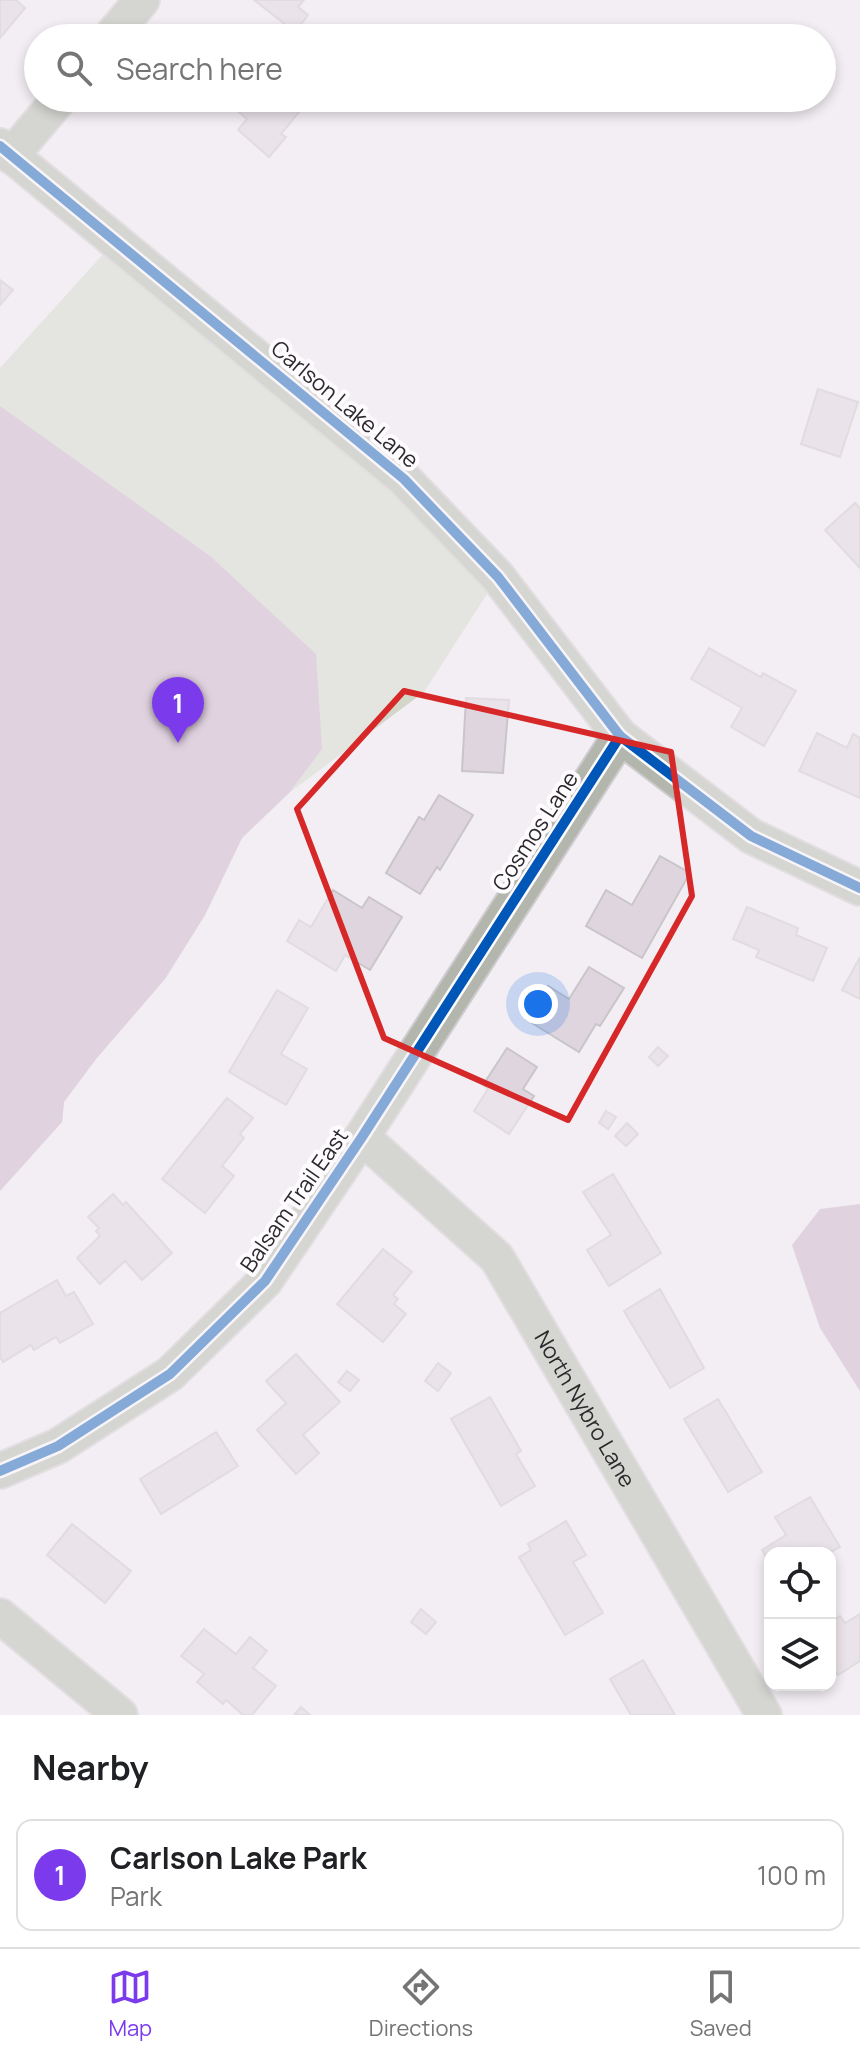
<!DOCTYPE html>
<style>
:root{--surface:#fff;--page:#f2f2f2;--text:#202124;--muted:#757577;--line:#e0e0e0;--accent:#7c3aed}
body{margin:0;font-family:Manrope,sans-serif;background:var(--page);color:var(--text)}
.controls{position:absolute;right:24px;bottom:24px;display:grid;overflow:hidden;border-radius:16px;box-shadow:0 4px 12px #0003}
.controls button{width:72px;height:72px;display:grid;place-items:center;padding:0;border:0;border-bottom:2px solid var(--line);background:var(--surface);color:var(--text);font:40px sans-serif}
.you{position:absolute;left:538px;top:1004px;width:28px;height:28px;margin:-20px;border:6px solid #fff;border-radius:50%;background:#1a73e8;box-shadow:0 0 0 12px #1a73e833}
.badge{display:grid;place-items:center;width:52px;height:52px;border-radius:50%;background:var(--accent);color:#fff;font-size:26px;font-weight:700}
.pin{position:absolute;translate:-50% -66px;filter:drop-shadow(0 2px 4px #0008)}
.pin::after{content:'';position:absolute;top:42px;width:28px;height:24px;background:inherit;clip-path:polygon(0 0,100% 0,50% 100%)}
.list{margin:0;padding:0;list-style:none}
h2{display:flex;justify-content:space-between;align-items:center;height:104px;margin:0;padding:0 32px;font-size:34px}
h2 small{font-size:26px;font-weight:400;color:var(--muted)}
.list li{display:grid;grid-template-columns:52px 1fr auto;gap:24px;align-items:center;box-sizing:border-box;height:112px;margin:0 16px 16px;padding:0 16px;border:2px solid var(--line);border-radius:16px}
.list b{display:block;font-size:30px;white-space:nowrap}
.list p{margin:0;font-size:26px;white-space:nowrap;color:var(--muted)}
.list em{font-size:26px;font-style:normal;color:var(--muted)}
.icon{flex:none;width:44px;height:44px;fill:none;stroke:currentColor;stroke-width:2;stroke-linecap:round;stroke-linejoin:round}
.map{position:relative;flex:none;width:860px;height:1715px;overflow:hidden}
.search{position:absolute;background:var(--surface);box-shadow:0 4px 12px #0003;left:24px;right:24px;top:24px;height:88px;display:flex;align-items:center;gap:20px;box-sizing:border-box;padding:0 28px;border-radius:44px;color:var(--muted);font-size:30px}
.sheet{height:232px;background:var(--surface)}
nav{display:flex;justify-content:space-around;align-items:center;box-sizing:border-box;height:112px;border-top:2px solid var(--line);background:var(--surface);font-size:22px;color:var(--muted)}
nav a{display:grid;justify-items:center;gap:4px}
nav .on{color:var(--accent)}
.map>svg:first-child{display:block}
</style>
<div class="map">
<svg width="860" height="1715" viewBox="0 0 860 1715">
<rect width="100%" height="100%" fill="#f3eef3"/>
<path fill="#d2d7c9" d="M115,241L498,577L424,692L289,793L242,838L205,915L165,979L96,1059L64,1102L62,1122L0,1191V368Z"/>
<g fill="#ccb0cb">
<path d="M0,406L210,556L316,654L322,749L289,793L242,838L205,915L165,979L96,1059L64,1102L62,1122L0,1191Z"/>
<path d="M860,1204V1391L820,1328L792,1245L820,1209Z"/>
</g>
<g fill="#dfd5de" stroke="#c9c5c9" stroke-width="2">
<path d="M0,0H16L25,8L0,38Z"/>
<path d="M254,0H304L298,7L308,15L295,32Z"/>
<path d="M222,98H294L304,106L281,134L286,137L269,157L238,130L247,119Z"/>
<path d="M0,280L13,290L0,305Z"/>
<path d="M818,389L858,402L840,457L801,444Z"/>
<path d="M855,503L860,508V568L825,530Z"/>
<path d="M709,648L761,677L763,673L796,691L764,746L731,727L742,708L691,679Z"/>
<path d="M466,698L509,700L503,773L462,771Z"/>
<path d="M817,733L847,748L853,734L860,738V798L799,771Z"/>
<path d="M439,795L473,815L440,870L437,867L420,894L386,873L419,817L424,820Z"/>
<path d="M660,856L690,873L642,958L586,926L606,890L632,905Z"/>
<path d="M333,890L362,908L369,897L402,917L370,970L345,955L336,971L287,941L299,920L311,927Z"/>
<path d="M747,907L798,928L796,935L827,948L813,981L756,957L759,950L733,939Z"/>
<path d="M860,957V999L842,990Z"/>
<path d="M589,967L624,988L600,1026L596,1024L579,1052L527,1020L548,986L569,999Z"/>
<path d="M277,990L308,1008L281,1054L307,1069L286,1105L229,1072Z"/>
<path d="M658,1047L668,1056L658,1066L649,1057Z"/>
<path d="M507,1048L537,1067L523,1089L534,1096L509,1134L474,1111L488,1089L483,1085Z"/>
<path d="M227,1098L253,1118L240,1134L244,1138L222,1166L234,1176L205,1213L162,1179Z"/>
<path d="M606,1111L616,1117L608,1129L599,1123Z"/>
<path d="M627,1123L638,1134L626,1146L615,1136Z"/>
<path d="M613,1174L661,1253L609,1286L587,1250L611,1235L583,1192Z"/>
<path d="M113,1194L123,1205L126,1202L172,1253L142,1280L125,1261L100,1284L77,1258L100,1236L96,1231L99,1228L88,1217Z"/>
<path d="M383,1249L412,1272L393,1295L398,1299L394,1304L406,1314L383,1342L337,1304Z"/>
<path d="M57,1280L66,1296L74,1292L93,1324L60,1343L56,1337L34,1350L31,1345L3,1362L0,1357V1313Z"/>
<path d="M660,1289L704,1368L670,1388L624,1311Z"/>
<path d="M296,1354L340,1402L303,1435L319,1453L296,1474L257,1430L286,1403L266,1381Z"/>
<path d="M438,1363L451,1373L438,1391L425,1381Z"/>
<path d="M347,1371L359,1380L350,1391L338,1382Z"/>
<path d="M490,1397L521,1451L516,1454L535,1486L501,1506L451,1419Z"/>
<path d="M718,1399L762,1472L728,1492L684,1419Z"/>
<path d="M216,1432L238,1466L161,1514L140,1479Z"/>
<path d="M810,1497L840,1547L829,1553H770V1564L762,1550L786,1535L775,1517Z"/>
<path d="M566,1521L586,1555L573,1562L603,1613L565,1635L519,1557L531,1550L528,1544Z"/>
<path d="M72,1524L131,1571L105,1603L47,1555Z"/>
<path d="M421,1609L436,1622L426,1634L411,1622Z"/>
<path d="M860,1614V1661L838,1675L830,1661V1622L840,1616L845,1623Z"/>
<path d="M204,1629L236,1654L250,1637L267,1651L253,1668L276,1686L252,1715H243L226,1700L223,1704L197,1682L204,1674L181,1656Z"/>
<path d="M643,1660L675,1715H631L610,1679Z"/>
<path d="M301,1707L310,1715H294Z"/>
</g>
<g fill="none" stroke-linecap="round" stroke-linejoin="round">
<defs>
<g id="minor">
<path d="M110,38L142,0"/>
<path d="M0,146L404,479L498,577L620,736L751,836L860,888"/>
<path d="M11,156L60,98"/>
<path id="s1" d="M362,1137L497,1258L764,1715"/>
<path d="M0,1471L58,1446L170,1374L265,1281L362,1137L620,736"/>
<path d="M0,1616L120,1715"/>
</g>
</defs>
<use href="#minor" stroke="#cecbce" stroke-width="38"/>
<use href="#minor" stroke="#b2b6ac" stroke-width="34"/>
<defs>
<g id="cycleway">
<path d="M0,146L404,479L498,577L620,736L751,836L860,888"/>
<path d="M0,1471L58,1446L170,1374L265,1281L362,1137L620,736"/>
</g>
</defs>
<use href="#cycleway" stroke="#fefbfe" stroke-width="15"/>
<use href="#cycleway" stroke="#0057b8" stroke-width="10"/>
</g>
<path d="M0 0H860V1715H0ZM404,691L671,752L692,896L568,1120L384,1038L297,809Z" fill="#f3eef3" fill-opacity=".55" fill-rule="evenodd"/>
<path fill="none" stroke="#d62828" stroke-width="6" stroke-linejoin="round" d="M404,691L671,752L692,896L568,1120L384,1038L297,809Z"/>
<g text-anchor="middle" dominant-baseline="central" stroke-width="8" stroke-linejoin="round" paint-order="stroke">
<g font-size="22" fill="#2c292c" stroke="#fefbfe">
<text transform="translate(345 404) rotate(40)">Carlson Lake Lane</text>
<text transform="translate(535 831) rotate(-57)">Cosmos Lane</text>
<text transform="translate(294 1200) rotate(-55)">Balsam Trail East</text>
<text stroke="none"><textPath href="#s1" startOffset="356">North Nybro Lane</textPath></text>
</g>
</g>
</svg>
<div class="controls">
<button><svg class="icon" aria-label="locate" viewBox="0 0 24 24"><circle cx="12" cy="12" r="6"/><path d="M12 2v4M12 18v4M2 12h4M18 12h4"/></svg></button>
<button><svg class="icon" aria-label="layers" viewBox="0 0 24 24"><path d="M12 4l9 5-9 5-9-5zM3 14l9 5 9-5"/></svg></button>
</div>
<div class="you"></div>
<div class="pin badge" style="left:178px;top:743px">1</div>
<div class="search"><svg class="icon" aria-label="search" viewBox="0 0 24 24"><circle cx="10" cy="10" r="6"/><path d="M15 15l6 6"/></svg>Search here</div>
</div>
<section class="sheet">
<h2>Nearby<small></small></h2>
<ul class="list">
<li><span class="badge">1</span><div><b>Carlson Lake Park</b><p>Park</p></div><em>100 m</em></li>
</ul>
</section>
<nav>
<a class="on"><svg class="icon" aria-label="map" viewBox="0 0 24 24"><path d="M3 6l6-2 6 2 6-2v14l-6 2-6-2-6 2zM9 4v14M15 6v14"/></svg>Map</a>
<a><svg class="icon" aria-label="directions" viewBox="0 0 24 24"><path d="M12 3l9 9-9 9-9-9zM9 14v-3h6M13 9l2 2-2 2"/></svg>Directions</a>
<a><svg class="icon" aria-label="saved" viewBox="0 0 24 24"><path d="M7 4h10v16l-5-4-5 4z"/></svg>Saved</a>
</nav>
